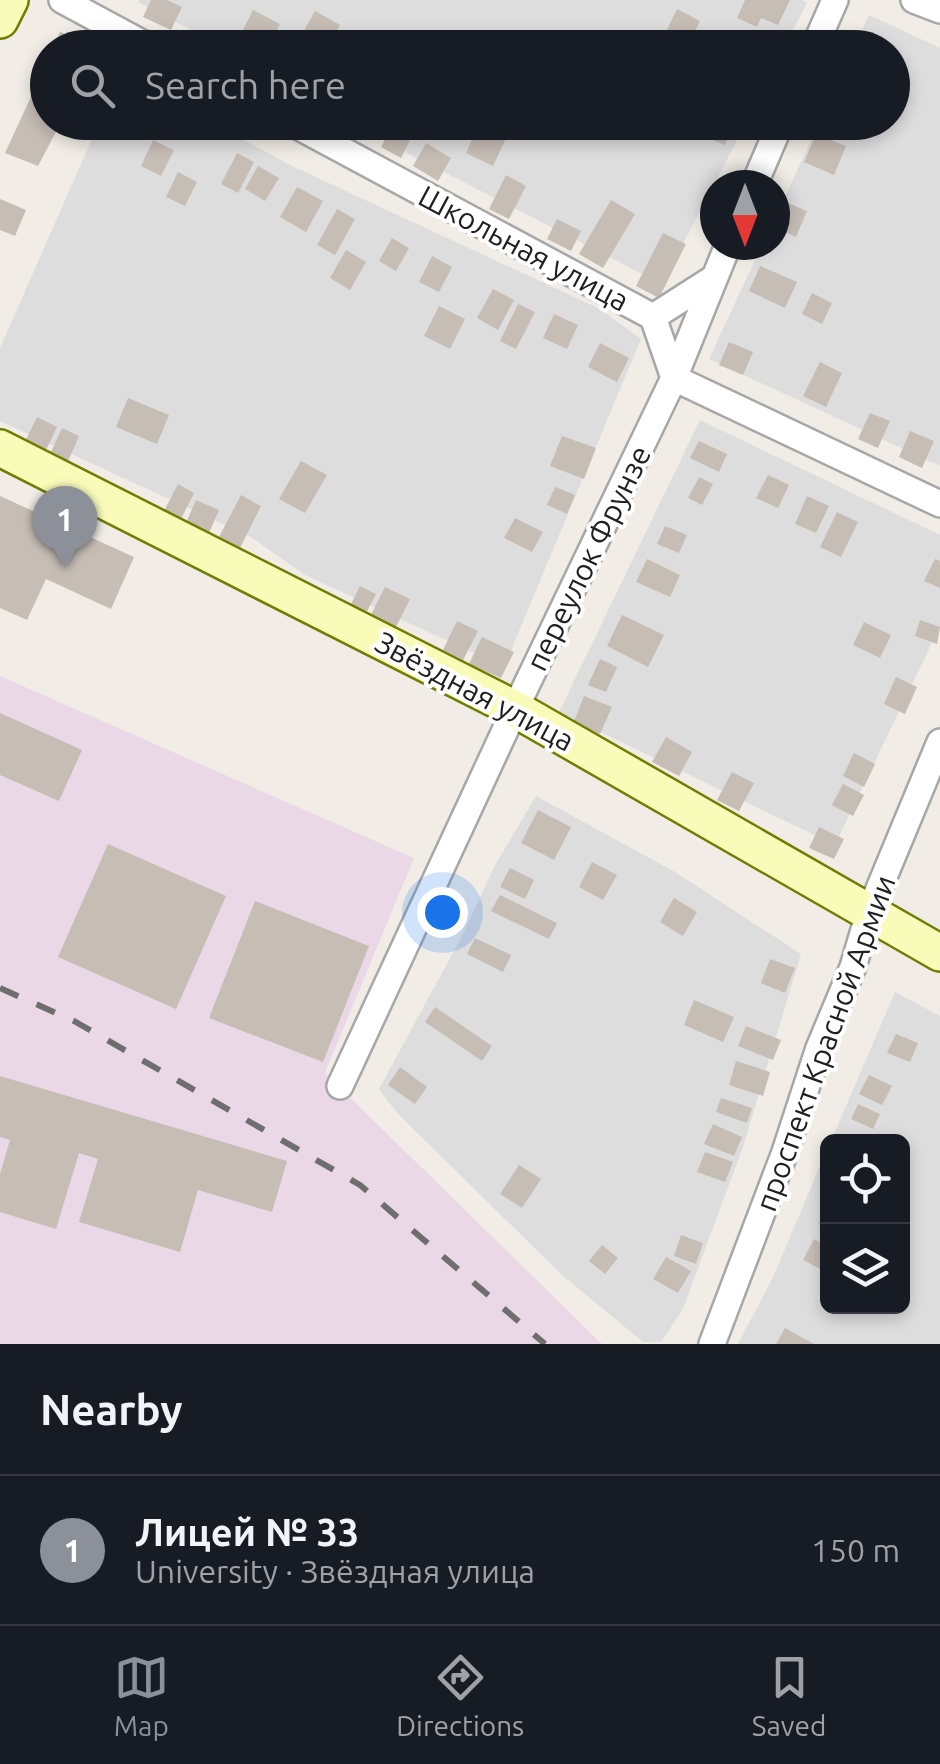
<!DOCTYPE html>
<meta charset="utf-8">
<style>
:root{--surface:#171b24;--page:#242831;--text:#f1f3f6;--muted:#9ea1a6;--line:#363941;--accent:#8c9099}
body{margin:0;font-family:Ubuntu,sans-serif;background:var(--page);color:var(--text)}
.controls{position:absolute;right:30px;bottom:30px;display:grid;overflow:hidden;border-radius:15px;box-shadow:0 5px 15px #0003}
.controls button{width:90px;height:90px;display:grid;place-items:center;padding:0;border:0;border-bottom:2px solid var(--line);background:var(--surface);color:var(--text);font:50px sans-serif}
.compass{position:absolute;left:700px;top:170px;width:90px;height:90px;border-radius:50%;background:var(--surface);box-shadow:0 5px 15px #0003;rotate:180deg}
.you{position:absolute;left:442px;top:912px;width:35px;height:35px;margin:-25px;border:8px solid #fff;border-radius:50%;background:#1a73e8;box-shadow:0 0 0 15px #1a73e833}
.badge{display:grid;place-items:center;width:65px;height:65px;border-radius:50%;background:var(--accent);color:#fff;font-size:32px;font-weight:700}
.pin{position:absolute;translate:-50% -82px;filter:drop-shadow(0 2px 5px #0008)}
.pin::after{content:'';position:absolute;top:52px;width:35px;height:30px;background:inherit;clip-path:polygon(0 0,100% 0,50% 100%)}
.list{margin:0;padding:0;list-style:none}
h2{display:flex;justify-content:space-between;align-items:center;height:130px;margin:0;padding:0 40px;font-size:42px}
h2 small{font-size:32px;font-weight:400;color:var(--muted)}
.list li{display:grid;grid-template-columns:65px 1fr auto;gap:30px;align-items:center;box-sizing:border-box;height:150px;padding:0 40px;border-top:2px solid var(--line)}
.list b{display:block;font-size:38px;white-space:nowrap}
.list p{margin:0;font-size:32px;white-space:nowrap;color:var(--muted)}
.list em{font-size:32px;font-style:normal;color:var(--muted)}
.icon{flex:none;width:55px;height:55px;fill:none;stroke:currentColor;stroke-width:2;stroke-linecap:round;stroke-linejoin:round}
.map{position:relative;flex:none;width:940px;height:1344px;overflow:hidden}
.search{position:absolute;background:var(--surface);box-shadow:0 5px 15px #0003;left:30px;right:30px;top:30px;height:110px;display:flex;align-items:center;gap:25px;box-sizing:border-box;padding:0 35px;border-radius:55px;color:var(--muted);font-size:38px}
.sheet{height:280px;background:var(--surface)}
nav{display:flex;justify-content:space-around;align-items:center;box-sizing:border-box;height:140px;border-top:2px solid var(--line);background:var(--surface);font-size:28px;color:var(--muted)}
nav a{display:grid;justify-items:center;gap:5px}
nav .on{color:var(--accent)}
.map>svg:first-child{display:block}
</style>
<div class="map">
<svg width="940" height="1344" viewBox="0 0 940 1344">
<rect width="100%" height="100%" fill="#f1ede6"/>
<g fill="#dedddd">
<path d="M139,0H802L807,3L784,47L225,48L138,2Z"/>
<path d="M869,15L940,48V466L709,359L762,245H775V218L819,123L892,122V48L854,47Z"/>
<path d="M99,123H213L292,166L600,309L641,339L504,667L305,575L251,537L0,421V348Z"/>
<path d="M357,123H746L662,284L399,149Z"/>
<path d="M700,420L940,535V626L835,845L559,712Z"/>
<path d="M536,796L675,872L801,954L743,1147L683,1309L661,1342H643L562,1275L397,1113L379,1089L462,936L494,867Z"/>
<path d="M895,992L940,1016V1344H738L774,1275L827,1149L828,1306H902V1142L831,1141Z"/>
</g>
<path fill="#ead8e7" d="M0,676L414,858L325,1073L602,1344H0Z"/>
<g fill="#c6bdb5">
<path d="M151,0H167L182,7L171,30L143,17Z"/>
<path d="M745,0H790L778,25L761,18L757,27L737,18Z"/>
<path d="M677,9L700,21L687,48H658Z"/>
<path d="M253,10L280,24L268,48L240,36Z"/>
<path d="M315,11L340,25L328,48H310L298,41Z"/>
<path d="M60,32L97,47V48H53Z"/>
<path d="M860,35L886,48H855Z"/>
<path d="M48,60V122H61L38,166L5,153Z"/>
<path d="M339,122H364L357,134Z"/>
<path d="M480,122L509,132L493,166L466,153Z"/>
<path d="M705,122H734L725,145L700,135Z"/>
<path d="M393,124L413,134L401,158L381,147Z"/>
<path d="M816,134L846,146L834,175L804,162Z"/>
<path d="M153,140L174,150L161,176L141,166Z"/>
<path d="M426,143L451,158L438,181L413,166Z"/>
<path d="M237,153L254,162L238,193L221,184Z"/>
<path d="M258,166L279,178L265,201L245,189Z"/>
<path d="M178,172L197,182L185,206L166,197Z"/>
<path d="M506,175L526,186L509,219L489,209Z"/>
<path d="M297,187L323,201L306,232L280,217Z"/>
<path d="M0,199L26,210L15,236L0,230Z"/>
<path d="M611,200L635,214L603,268L579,254Z"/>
<path d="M788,203L807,211L796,237L778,229Z"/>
<path d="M337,209L355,219L335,255L317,245Z"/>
<path d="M557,219L581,231L571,251L547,239Z"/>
<path d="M663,233L686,244L659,298L636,286Z"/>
<path d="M392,238L409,248L396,271L379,261Z"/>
<path d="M346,250L366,262L350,290L330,278Z"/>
<path d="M432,256L452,267L439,292L419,282Z"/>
<path d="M760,266L797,282L785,308L749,291Z"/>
<path d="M493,289L514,300L498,330L477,318Z"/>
<path d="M812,293L832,303L822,324L802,314Z"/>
<path d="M518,304L535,312L516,349L500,341Z"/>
<path d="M439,306L465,319L450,349L424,336Z"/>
<path d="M554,314L578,325L567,349L543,338Z"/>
<path d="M729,342L753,352L743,375L719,365Z"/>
<path d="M600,343L629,358L617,382L588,367Z"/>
<path d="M820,362L842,373L826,407L803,396Z"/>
<path d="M128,398L169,415L157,444L116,427Z"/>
<path d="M870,413L890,421L878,448L858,439Z"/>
<path d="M37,417L57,427L44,454L24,444Z"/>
<path d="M62,428L79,436L66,466L48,459Z"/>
<path d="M910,431L934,441L922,468L899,457Z"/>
<path d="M562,436L596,448L584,479L550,466Z"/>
<path d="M699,441L727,454L719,472L690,458Z"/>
<path d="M301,461L327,475L305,513L279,499Z"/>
<path d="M768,475L789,485L778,508L756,498Z"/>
<path d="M699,477L713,484L702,505L688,498Z"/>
<path d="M178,484L194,493L181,519L164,511Z"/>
<path d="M555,487L575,495L567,514L547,505Z"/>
<path d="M241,495L261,506L240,548L219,537Z"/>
<path d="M0,496L134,557L111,609L46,579L27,620L0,608Z"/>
<path d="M807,496L829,506L816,533L795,524Z"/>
<path d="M196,500L219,510L209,533L186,523Z"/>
<path d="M837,512L858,522L841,557L820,547Z"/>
<path d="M515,518L543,532L532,552L504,538Z"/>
<path d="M665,526L687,535L679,553L657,544Z"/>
<path d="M647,559L680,575L670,597L636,582Z"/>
<path d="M935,559L940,561V588L924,581Z"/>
<path d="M360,586L376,594L366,613L351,604Z"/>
<path d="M385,587L410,599L396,627L371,615Z"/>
<path d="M622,615L664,635L648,667L607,646Z"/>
<path d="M920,620L940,627L937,644L915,636Z"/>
<path d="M457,621L478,631L463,660L443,650Z"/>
<path d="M864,622L891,635L880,658L853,645Z"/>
<path d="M482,637L514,652L501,678L469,664Z"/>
<path d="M600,659L617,667L606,692L588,685Z"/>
<path d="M896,677L917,687L905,714L884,704Z"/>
<path d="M584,696L612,707L600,734L573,724Z"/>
<path d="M0,713L82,750L59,801L0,775Z"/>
<path d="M666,737L692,752L679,776L652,762Z"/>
<path d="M854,753L875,764L864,787L843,776Z"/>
<path d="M732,772L754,783L739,811L717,800Z"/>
<path d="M843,784L864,795L853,816L832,805Z"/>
<path d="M538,810L571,827L554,860L521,843Z"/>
<path d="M819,827L844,839L834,859L809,848Z"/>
<path d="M108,844L226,896L176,1009L58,957Z"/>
<path d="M592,862L617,875L603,900L579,887Z"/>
<path d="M510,868L534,880L525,899L500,887Z"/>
<path d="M500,895L557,923L549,939L491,911Z"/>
<path d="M674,898L697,912L683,936L660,922Z"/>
<path d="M255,901L369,946L323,1062L209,1018Z"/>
<path d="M475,938L511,955L503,972L467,954Z"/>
<path d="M770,959L795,968L785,993L761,983Z"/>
<path d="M694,1000L734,1017L723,1042L684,1025Z"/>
<path d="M435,1007L492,1046L482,1061L425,1022Z"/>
<path d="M746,1026L781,1040L773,1060L738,1046Z"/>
<path d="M896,1034L918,1043L910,1062L887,1053Z"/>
<path d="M736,1061L770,1072L763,1096L729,1085Z"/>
<path d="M400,1067L427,1087L415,1104L388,1085Z"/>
<path d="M869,1075L892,1086L882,1105L859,1094Z"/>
<path d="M0,1076L287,1161L272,1212L198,1190L180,1252L79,1222L98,1159L79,1153L56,1229L0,1212V1174L10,1140L0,1137Z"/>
<path d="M721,1098L752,1108L747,1123L716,1112Z"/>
<path d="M858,1104L880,1114L873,1129L851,1119Z"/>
<path d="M713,1124L742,1137L734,1156L704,1144Z"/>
<path d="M705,1152L733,1162L725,1182L697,1172Z"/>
<path d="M519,1165L541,1179L522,1208L500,1194Z"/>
<path d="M828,1206V1229L818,1224Z"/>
<path d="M681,1235L703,1243L696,1264L674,1256Z"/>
<path d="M814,1239L828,1247V1273L803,1260Z"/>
<path d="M602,1245L618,1258L605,1274L589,1261Z"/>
<path d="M666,1257L691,1271L678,1293L653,1279Z"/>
<path d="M785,1328L814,1344H776Z"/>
</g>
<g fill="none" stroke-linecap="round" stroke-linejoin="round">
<defs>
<g id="street">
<path d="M62,0L151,48"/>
<path d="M914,0L940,10"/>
<path d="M814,48L835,0"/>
<path d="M290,122L653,317L674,378L940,504"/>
<path d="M754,185L781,122"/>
<path d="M653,317L714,278"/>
<path d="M340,1086L515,709L674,378L728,245"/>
<path d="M712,1344L785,1152L819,1048L853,967L869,913L940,742"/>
</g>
<g id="secondary">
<path d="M0,20L10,0"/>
<path d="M0,448L515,709L940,953"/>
</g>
</defs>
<use href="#street" stroke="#a7a7a7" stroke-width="30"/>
<use href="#secondary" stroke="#717d01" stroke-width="40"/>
<use href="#street" stroke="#fff" stroke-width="25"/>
<use href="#secondary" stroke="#f9fcb9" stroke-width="35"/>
<path stroke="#6e6e6e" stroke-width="6" stroke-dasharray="20 20" stroke-linecap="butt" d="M0,988L74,1021L360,1185L545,1344"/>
</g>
<g text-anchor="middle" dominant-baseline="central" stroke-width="8" stroke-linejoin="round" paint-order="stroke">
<g font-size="30" fill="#202020" stroke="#fff">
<text transform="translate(524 248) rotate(28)">Школьная улица</text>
<text transform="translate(588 558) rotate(-64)">переулок Фрунзе</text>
<text transform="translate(475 691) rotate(28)">Звёздная улица</text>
<text transform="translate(825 1043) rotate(-70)">проспект Красной Армии</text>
</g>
</g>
</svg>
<div class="controls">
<button><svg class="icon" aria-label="locate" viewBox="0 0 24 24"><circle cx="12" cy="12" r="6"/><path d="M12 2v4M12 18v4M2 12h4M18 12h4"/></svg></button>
<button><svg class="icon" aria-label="layers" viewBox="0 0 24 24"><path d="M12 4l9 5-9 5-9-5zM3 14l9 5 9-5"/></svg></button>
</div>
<svg class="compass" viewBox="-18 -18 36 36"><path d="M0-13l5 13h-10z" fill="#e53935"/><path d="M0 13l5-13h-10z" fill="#9ea1a6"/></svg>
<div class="you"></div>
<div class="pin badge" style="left:65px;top:568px">1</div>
<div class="search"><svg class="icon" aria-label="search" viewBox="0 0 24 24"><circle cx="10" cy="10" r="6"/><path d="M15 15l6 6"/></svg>Search here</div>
</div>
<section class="sheet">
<h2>Nearby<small></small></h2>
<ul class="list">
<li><span class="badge">1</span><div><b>Лицей № 33</b><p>University · Звёздная улица</p></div><em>150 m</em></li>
</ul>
</section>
<nav>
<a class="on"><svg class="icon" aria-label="map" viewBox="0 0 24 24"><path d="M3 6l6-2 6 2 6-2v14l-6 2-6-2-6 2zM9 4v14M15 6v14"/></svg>Map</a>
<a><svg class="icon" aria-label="directions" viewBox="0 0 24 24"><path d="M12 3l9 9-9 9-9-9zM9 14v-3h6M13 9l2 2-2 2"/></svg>Directions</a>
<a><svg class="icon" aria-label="saved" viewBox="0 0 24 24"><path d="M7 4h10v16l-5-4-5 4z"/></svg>Saved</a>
</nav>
